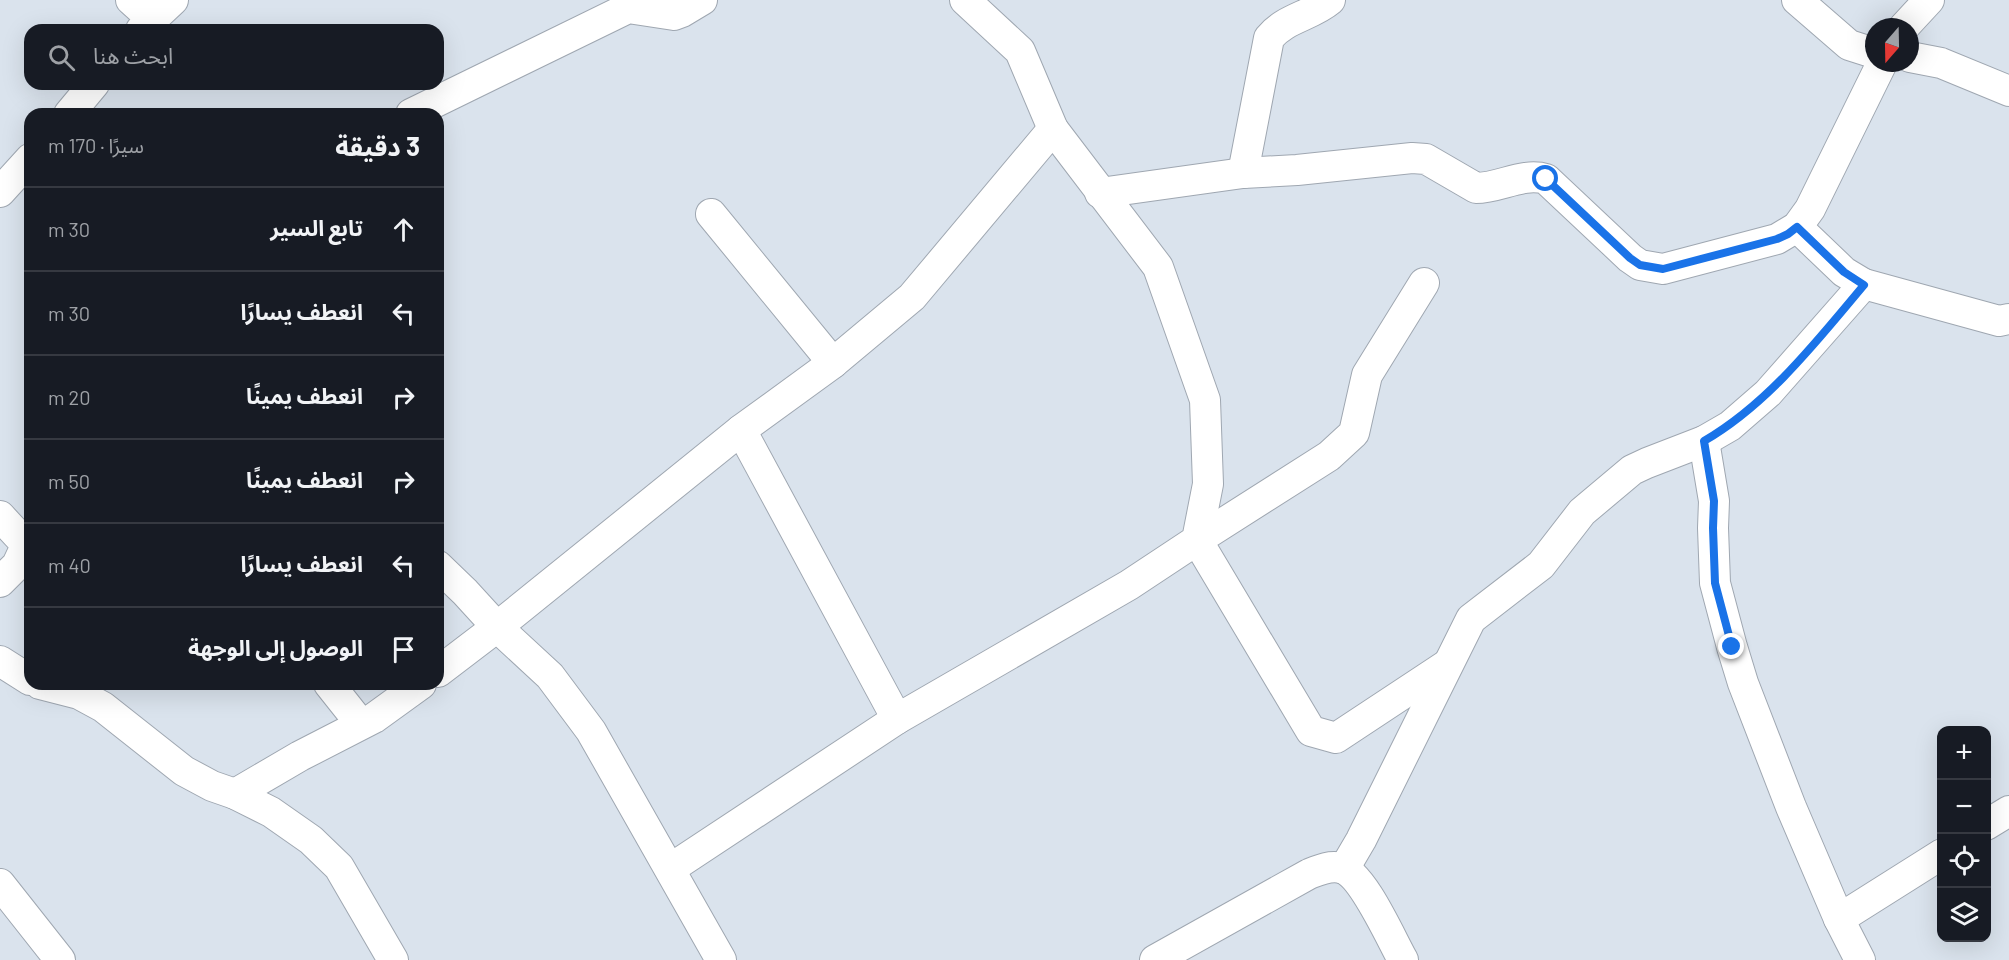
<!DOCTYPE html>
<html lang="ar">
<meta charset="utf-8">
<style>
:root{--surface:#171b24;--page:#20242c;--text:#f1f3f6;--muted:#9ea1a6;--line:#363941}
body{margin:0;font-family:Barlow,"Noto Sans Arabic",sans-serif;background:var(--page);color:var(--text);direction:rtl}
.controls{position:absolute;right:18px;bottom:18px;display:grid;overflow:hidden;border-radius:12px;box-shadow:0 6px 24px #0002}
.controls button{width:54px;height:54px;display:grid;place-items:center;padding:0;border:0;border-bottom:2px solid var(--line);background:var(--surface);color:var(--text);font:30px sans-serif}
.compass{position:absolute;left:1865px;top:18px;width:54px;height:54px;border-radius:50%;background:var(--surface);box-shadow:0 6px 24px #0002;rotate:200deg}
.stop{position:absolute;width:18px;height:18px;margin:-14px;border:4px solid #1a73e8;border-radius:50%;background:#fff}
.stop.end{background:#1a73e8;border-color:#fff;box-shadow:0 2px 6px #0008}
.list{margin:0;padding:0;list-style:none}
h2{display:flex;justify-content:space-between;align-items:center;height:78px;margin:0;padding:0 24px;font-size:26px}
h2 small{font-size:20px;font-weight:400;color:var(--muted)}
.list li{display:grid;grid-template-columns:39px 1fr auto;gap:18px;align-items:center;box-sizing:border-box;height:84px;padding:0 24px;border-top:2px solid var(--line)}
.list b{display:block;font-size:22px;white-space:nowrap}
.list em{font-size:20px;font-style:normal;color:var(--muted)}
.icon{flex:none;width:33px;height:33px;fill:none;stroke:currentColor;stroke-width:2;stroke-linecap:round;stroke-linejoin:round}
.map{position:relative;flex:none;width:2009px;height:960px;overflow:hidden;direction:ltr}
.search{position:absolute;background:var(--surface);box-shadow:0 6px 24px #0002;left:24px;top:24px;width:420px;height:66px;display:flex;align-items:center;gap:15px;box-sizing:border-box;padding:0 21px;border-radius:18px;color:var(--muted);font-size:22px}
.panel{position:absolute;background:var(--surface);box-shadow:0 6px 24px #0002;left:24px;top:108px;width:420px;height:582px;border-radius:18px;direction:rtl}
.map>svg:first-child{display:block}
</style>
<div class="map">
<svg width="2009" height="960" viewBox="0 0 2009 960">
<rect width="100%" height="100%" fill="#dae3ed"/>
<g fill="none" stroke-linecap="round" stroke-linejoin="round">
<defs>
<g id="street">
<path d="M131,0L152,19"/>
<path d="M1797,0L1849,45L1874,53"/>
<path d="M1904,27L1929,0"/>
<path d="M141,30L173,0"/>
<path d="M1910,57L1941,63L2009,91"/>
<path d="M69,114L94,84"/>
<path d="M411,114L628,8L674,15L682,12L702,0"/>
<path d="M1243,173L1269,38C1285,18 1311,16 1330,0"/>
<path d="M0,192L30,159"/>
<path d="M1100,193L1243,173L1297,170L1412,158L1426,159L1476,188C1500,188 1523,172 1546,179L1630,258L1640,265L1663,269L1777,239L1797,227L1810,209L1882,63"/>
<path d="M711,214L833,363"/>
<path d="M1797,227L1844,272L1864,284"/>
<path d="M1424,283L1367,375L1354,433L1329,456L1197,540L1311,731L1336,738L1448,664"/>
<path d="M741,430L897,719"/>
<path d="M1704,441L1714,501L1713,528L1715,583L1732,647L1743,683L1791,807L1839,919L1860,960"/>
<path d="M0,516L23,541L25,548L17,565L0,582"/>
<path d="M438,566L465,592L497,627L741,430L833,363L912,297L1053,129"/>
<path d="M0,661L30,680"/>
<path d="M438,672L497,627L550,676L591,731L721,960"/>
<path d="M40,684L79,694L103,707L184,771L212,786L235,794L271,812L311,840L339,867L393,960"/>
<path d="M329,684L360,723"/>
<path d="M235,794L300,756L374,718L421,684"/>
<path d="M1986,825L2009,811"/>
<path d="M670,869L897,719L1129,585L1197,540L1208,484L1205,400L1158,267L1053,129L1020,51L965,0"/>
<path d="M1344,869L1361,840L1471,619L1541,565L1582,512L1632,470L1647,463L1704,441L1730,426L1768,393L1864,284L1999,321L2009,319"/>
<path d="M0,884L60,960"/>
<path d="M1839,919L1942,854"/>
<path d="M1155,960L1309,874C1319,870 1330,865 1341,868C1363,874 1391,939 1403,960"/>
</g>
</defs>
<use href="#street" stroke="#9fa7b1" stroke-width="32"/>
<use href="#street" stroke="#fff" stroke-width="30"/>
</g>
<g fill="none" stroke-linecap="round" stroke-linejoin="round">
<path stroke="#1a73e8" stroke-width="8" d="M1546,179L1630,258L1640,265L1663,269L1777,239L1788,234L1797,227L1844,272L1864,285C1817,341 1768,404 1704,441L1714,501L1713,528L1715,583L1732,647"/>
</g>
</svg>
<div class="controls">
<button>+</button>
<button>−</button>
<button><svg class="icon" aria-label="locate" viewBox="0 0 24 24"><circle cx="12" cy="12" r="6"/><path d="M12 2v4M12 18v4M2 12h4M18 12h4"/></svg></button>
<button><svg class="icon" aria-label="layers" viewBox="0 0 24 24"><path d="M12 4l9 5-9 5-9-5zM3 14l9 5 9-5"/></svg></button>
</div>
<svg class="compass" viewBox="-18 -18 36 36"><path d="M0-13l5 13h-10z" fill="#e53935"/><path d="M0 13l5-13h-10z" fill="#9ea1a6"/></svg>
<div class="stop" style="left:1546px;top:179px"></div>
<div class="stop end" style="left:1732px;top:647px"></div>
<div class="search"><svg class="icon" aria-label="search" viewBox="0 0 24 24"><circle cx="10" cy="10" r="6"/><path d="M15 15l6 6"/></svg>ابحث هنا</div>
<section class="panel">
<h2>3 دقيقة<small>سيرًا · 170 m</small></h2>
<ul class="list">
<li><svg class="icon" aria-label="ahead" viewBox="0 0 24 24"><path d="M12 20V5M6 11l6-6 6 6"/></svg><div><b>تابع السير</b></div><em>30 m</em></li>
<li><svg class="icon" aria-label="left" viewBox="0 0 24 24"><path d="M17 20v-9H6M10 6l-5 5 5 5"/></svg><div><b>انعطف يسارًا</b></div><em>30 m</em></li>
<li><svg class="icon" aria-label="right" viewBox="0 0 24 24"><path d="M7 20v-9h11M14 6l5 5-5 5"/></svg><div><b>انعطف يمينًا</b></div><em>20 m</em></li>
<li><svg class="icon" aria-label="right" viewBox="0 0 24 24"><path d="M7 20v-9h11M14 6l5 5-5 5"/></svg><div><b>انعطف يمينًا</b></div><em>50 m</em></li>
<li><svg class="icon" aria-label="left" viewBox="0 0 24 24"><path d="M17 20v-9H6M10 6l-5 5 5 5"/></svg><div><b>انعطف يسارًا</b></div><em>40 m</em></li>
<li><svg class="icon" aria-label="arrive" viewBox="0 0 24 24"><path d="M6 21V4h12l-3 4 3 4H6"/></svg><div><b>الوصول إلى الوجهة</b></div></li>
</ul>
</section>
</div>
